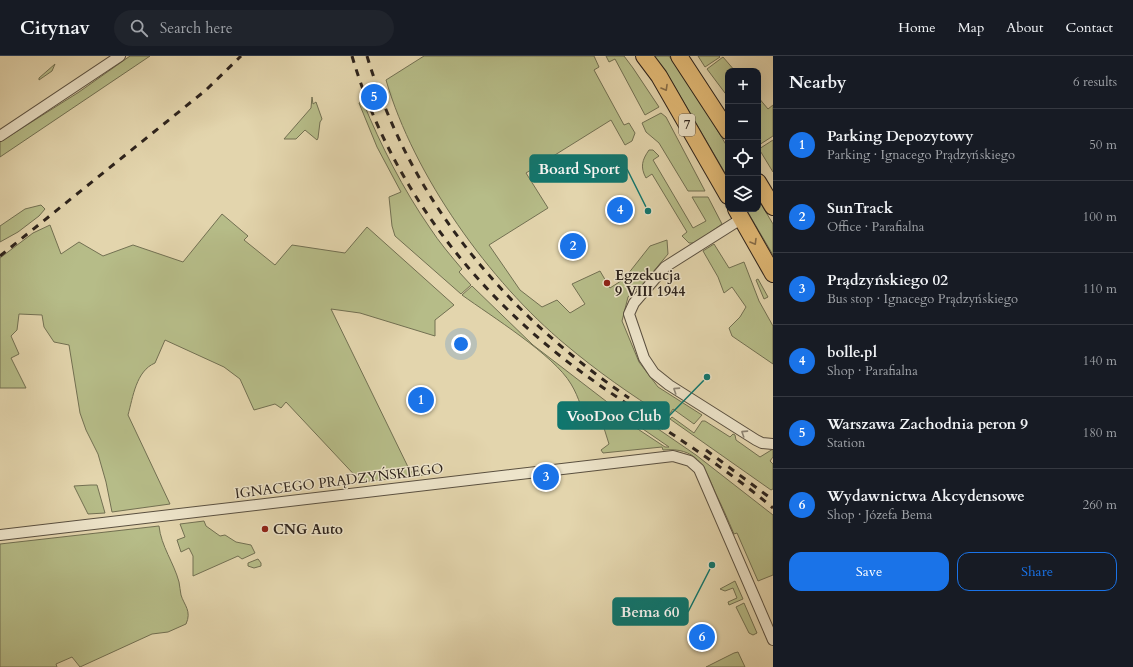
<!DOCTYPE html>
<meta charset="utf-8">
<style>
:root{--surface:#171b24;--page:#20242c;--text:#f1f3f6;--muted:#9ea1a6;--line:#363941;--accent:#1a73e8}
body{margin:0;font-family:Cardo,serif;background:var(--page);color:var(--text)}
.controls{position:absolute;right:12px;top:12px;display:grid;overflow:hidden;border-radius:8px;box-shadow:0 4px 16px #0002}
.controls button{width:36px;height:36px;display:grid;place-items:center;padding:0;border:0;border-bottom:1px solid var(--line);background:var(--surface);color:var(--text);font:20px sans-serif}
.you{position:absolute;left:461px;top:288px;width:14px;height:14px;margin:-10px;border:3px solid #fff;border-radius:50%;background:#1a73e8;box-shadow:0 0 0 6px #1a73e833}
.badge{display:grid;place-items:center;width:26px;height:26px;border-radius:50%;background:var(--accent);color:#fff;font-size:13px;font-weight:700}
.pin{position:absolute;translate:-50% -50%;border:2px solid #fff;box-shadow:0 1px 4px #0006}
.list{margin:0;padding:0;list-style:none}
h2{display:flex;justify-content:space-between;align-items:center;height:52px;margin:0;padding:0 16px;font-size:17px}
h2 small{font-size:13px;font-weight:400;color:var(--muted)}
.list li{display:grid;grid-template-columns:26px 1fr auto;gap:12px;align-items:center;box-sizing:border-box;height:72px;padding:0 16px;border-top:1px solid var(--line)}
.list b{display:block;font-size:15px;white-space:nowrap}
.list p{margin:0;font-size:13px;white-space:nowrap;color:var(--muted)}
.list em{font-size:13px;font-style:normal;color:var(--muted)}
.actions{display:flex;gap:8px;padding:12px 16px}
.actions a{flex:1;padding:9px 0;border:1px solid var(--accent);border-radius:12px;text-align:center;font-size:14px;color:var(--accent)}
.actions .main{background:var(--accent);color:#fff}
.icon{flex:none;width:22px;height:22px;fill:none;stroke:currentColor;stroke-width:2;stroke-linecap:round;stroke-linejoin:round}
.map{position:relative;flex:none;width:773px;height:611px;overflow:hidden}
header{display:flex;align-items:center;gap:24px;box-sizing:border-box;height:56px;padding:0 20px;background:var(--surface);border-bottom:1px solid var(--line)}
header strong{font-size:19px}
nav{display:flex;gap:22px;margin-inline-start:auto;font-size:14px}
.search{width:280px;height:36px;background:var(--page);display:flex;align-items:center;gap:10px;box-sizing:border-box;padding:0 14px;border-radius:22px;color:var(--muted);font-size:15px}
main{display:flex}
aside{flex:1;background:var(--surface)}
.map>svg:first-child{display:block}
</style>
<header>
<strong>Citynav</strong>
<div class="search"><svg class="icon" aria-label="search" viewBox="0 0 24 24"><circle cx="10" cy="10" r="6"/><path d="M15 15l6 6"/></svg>Search here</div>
<nav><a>Home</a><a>Map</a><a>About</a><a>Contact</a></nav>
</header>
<main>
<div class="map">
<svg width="773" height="611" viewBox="0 0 773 611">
<rect width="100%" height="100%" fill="#e3d5ad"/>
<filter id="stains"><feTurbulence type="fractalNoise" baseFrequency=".005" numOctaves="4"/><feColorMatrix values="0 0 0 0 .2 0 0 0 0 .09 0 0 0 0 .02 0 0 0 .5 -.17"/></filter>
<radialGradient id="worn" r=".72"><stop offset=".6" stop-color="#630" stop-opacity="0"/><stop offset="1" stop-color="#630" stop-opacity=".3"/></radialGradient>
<g fill="#b6bc88" stroke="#727052">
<path d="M130,0H150L0,101V86L79,36Z"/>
<path d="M424,0H594L599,11L594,14L624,69L629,67L635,77L632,85L625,89L611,64L526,117L548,152L489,189L520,234L542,251L557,244L570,257L585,248L572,228L600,215L610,232L624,223L650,190L667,184L668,198L643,228L628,241L622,265L639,306L658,331L702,359L694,368L673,353L669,359L667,358L665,360C631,339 597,315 566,289C489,225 414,120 386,24Z"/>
<path d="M606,0H624L633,12L659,51L645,59L615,3L609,6Z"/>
<path d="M654,0H669L700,45L728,92V122L669,21Z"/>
<path d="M698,0H719L720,1L705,11Z"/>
<path d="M723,1L735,15H728V41L707,13Z"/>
<path d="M55,8L52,15L39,24V22Z"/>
<path d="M312,41L313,48L316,46L322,63L320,66L318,82L317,84L305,74L296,83H284L311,52Z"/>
<path d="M758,41L768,53L773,49V80L759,89Z"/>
<path d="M363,46C381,90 403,133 430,172C439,186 451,200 462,213L459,216L471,229L461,238L395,180L392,170L389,141L401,136L377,91L359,47Z"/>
<path d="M661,57L666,61L705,135H688L659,87L646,76L642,67Z"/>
<path d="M773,84V116L759,93Z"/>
<path d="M649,94H653L659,100L653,104L693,172L706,165L692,141H708L722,168L695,187H689L682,180L687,176L652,118L646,122C640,111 642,104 649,94Z"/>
<path d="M758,143L773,168V199L746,153H758Z"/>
<path d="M41,149L45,153L39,160L18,176L0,186V170L25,153Z"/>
<path d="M222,158L248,180L244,184L275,209L292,189L345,197L367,171L454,249L435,264V280L360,257L331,253L410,415L413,417L419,414L426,419L361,426L286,346L281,352L275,348L254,354L240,323L224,311L165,284L155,307C136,315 133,341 128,359L170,448L112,456L106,426L98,398L86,374L80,357L69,289L54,286L44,271L42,259L19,258L17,274L11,280L19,298L11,302L26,332H0V202L33,177L50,169L61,198L79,186L103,200L133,189L183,206Z"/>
<path d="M714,188L729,212L744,206L759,245L773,270V308L732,280L729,272L740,261L746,251L732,231L724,237L718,221L703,195Z"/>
<path d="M758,223L768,241L764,243L756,224Z"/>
<path d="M472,230L533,289L611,349L600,367L588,371C583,357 579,341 571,328C554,299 491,260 462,239Z"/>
<path d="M612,356L665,391H669L640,371L645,364L696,399L773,459V519L758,525L737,477L734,478C728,464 722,450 715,436C704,409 696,391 663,394L662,391L603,397L601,394L609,388L603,369Z"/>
<path d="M672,361L694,377L702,365H705L730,381L733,378L735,379L736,384L760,401L773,393V401L770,405L773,408V433L771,434L670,363Z"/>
<path d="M91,429H97L105,457L88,458L74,430Z"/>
<path d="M204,465L206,470L220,480L225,479L236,486L251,489L255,497L242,503L238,500L193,520V500L189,492L181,496L177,484L185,481L180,468Z"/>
<path d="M159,470C161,490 174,507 179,526C180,530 180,535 181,539C184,549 192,555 186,568L168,576L152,578L80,611L72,601L56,608L57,611H0V488Z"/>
<path d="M258,503L261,507V510L254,512L248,510V507Z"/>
<path d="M735,525L743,543L729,549L728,546L737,542L733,532L725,535L720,533Z"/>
<path d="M744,547L757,577L753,579L749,577L736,551Z"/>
<path d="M738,596L745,611H706L734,597Z"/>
</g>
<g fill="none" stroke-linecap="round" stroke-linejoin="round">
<defs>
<g id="street">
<path d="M0,80L120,0"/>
<path d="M741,163L665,211L634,247L629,258L644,302L654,317L669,329L756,384L762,387L773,388"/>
<path d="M0,479L673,400L690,405L699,413L773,584"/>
</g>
<g id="primary">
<path d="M644,0L659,20L728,140"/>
<path d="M679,0L728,75"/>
<path d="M758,126L773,151"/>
<path d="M736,153L773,218"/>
</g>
</defs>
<use href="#street" stroke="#5a5040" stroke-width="12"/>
<use href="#primary" stroke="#2d231c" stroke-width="18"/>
<use href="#street" stroke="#ede4ca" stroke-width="10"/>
<use href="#primary" stroke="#e2ba76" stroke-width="16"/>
<g stroke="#2d231c" stroke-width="3" stroke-dasharray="7 7" stroke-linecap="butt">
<path d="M352,0C390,129 475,239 584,318C646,363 714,402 773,452"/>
<path d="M367,0C411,146 505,257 629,342"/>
<path d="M0,200L206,34L241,0"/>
<path d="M706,394L773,444"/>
</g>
</g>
<defs><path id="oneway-chevron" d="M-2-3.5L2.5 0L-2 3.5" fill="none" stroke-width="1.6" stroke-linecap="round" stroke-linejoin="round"/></defs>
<g stroke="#886e49">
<use href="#oneway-chevron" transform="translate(665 32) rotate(60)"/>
<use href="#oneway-chevron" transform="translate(754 186) rotate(59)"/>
</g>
<g stroke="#8d8473">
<use href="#oneway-chevron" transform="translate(676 334) rotate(-147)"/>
<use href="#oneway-chevron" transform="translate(744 377) rotate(-147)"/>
</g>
<g fill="#8f2418" stroke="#ede4ca" stroke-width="1.5">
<circle cx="607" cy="227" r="4"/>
<circle cx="265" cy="473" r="4"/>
</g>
<g text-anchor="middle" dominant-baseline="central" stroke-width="3" stroke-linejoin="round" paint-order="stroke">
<rect fill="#ede4ca" stroke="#675d50" stroke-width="1" x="679" y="58" width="16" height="22" rx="3"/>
<g font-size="13" font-weight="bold" fill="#2d231c">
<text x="687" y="69">7</text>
</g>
<g font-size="14" font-weight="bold" fill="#2d231c" stroke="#ede4ca" text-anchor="start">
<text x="615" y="219">Egzekucja<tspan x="615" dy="16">9 VIII 1944</tspan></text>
<text x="273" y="473">CNG Auto</text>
</g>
<g font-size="14" fill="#2d231c" stroke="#ede4ca">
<text transform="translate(339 425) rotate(-7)">IGNACEGO PRĄDZYŃSKIEGO</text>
</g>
</g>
<path fill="none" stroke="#0f766e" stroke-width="1.5" d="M648 155L627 113M707 321L669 360M712 509L688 556"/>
<g fill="#0f766e" stroke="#ede4ca" stroke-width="1.5">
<circle cx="648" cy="155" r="4"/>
<circle cx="707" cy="321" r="4"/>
<circle cx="712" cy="509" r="4"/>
</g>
<g fill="#0f766e" stroke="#0f766e" stroke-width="1.5">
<rect x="530" y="99" width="97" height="27" rx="4"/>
<rect x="558" y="346" width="111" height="27" rx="4"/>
<rect x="613" y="542" width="75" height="27" rx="4"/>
</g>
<g font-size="15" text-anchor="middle" font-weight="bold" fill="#fff">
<text x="579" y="118">Board Sport</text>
<text x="614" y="365">VooDoo Club</text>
<text x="650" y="561">Bema 60</text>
</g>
<rect width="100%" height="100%" filter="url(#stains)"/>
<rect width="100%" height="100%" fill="url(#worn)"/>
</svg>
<div class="controls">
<button>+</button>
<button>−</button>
<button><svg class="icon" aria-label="locate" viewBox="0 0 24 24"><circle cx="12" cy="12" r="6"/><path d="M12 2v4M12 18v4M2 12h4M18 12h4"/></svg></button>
<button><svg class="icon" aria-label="layers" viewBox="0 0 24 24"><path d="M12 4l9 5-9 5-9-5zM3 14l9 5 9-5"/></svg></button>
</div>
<div class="you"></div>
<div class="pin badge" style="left:421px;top:344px">1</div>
<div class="pin badge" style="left:573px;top:190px">2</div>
<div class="pin badge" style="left:546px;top:421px">3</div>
<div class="pin badge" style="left:620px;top:154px">4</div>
<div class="pin badge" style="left:374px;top:41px">5</div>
<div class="pin badge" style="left:702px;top:581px">6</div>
</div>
<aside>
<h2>Nearby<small>6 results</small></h2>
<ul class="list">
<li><span class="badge">1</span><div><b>Parking Depozytowy</b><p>Parking · Ignacego Prądzyńskiego</p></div><em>50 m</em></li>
<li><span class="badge">2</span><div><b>SunTrack</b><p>Office · Parafialna</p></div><em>100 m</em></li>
<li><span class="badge">3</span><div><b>Prądzyńskiego 02</b><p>Bus stop · Ignacego Prądzyńskiego</p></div><em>110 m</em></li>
<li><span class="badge">4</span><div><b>bolle.pl</b><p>Shop · Parafialna</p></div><em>140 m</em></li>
<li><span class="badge">5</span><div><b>Warszawa Zachodnia peron 9</b><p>Station</p></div><em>180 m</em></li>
<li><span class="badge">6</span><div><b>Wydawnictwa Akcydensowe</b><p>Shop · Józefa Bema</p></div><em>260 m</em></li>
</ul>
<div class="actions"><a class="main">Save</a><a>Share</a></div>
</aside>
</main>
